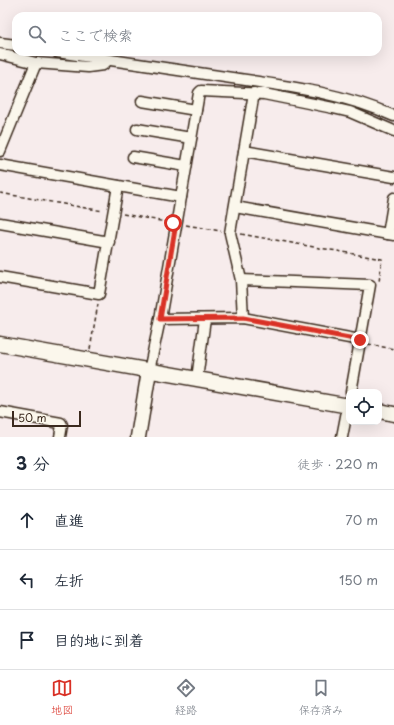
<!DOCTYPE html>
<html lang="ja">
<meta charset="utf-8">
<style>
:root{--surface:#fff;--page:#f6f6f7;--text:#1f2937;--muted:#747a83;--line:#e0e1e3;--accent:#d93025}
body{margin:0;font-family:"Playpen Sans","Klee One",sans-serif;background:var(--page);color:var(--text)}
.controls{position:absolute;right:12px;bottom:12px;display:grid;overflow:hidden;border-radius:8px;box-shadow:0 4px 16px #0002}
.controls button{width:36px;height:36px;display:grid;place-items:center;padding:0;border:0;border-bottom:1px solid var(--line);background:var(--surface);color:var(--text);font:20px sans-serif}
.scale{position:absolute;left:12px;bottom:10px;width:69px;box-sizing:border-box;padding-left:4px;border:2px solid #3b2a1e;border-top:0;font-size:11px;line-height:14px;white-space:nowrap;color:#3b2a1e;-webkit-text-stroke:3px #fbf7ec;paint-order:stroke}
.stop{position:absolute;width:12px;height:12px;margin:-9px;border:3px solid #d93025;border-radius:50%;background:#fff}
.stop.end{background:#d93025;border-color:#fff;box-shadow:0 1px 4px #0008}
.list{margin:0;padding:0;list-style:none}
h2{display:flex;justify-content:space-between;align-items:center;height:52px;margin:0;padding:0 16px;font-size:17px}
h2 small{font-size:13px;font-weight:400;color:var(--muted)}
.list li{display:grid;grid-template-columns:26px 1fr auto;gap:12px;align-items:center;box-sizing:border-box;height:60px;padding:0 16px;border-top:1px solid var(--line)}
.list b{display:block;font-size:15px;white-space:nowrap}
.list em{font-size:13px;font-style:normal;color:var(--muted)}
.icon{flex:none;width:22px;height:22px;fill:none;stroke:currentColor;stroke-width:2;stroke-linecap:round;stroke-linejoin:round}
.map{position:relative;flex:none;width:394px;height:437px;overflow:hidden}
.search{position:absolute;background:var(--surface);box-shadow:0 4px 16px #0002;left:12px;right:12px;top:12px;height:44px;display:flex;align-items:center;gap:10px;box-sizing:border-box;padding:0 14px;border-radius:12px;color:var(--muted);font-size:15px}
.sheet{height:232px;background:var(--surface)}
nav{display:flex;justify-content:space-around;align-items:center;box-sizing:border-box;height:56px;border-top:1px solid var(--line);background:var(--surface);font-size:11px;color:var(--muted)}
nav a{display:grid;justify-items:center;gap:2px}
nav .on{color:var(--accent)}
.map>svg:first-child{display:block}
</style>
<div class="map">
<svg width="394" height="437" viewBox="0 0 394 437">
<rect width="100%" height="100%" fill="#f7ecec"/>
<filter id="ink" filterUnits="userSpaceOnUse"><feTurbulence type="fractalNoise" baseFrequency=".025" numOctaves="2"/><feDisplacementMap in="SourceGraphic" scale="8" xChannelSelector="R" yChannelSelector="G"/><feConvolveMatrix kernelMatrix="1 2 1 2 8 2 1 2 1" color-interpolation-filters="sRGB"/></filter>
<g filter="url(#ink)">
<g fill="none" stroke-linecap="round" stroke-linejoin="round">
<defs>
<g id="street">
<path d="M0,43L16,45"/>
<path d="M57,52C115,61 174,69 232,78C287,86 343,93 394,116"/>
<path d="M0,54L36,63L88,67L103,65L108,60"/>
<path d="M142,101L196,110"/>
<path d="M137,129L191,138"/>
<path d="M0,151L36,63"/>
<path d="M244,151L394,177"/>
<path d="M133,157L186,166"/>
<path d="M0,165L181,197"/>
<path d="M235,207L394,235"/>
<path d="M0,223L109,242"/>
<path d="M388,234L394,198"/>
<path d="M0,277L99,294L118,186"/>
<path d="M241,280L370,285L351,392"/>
<path d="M243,318L241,280L230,233L254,93"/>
<path d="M160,319L243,318L360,340"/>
<path d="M149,371L160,319L199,93L201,91L264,94L333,108L350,112L394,131"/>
<path d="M197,379L205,319"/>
<path d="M0,412L61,423L62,425L60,437"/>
<path d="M342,437L349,401"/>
</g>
<g id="secondary">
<path d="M0,344L349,406"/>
<path d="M379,411L394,414"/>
<path d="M138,437L149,371"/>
</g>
</defs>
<use href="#street" stroke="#3b2a1e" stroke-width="13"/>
<use href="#secondary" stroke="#3b2a1e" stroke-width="17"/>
<g stroke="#3b2a1e" stroke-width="1.5" stroke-dasharray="4 3" stroke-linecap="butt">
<path d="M0,193L103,211"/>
<path d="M123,214L166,222"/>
<path d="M186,225L221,231"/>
<path d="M241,234L382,259L379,282"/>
<path d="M368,344L394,349"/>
<path d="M90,349L98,304"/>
</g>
<use href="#street" stroke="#fbf7ec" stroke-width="10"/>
<use href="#secondary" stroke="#fbf7ec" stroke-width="14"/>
</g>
</g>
<g fill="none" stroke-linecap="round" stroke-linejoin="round" filter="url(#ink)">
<path stroke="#d93025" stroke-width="5" d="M173,223H176L160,319L243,318L360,340"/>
</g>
</svg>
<div class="controls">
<button><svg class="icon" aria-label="locate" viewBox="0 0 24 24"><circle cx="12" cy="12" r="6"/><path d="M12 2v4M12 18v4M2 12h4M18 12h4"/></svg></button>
</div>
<div class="scale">50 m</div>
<div class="stop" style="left:173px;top:223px"></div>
<div class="stop end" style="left:360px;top:340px"></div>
<div class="search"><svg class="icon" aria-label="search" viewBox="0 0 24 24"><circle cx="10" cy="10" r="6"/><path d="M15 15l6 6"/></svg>ここで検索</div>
</div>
<section class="sheet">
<h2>3 分<small>徒歩 · 220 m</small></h2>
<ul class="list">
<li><svg class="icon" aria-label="ahead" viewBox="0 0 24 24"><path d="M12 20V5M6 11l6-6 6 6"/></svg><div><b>直進</b></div><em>70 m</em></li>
<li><svg class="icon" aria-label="left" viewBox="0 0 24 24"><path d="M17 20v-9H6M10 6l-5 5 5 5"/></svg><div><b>左折</b></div><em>150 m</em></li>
<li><svg class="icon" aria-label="arrive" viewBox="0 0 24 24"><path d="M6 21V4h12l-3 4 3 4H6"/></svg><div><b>目的地に到着</b></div></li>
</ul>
</section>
<nav>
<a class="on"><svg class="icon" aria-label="map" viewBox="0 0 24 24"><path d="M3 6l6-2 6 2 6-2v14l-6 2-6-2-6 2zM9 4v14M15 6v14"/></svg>地図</a>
<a><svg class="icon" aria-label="directions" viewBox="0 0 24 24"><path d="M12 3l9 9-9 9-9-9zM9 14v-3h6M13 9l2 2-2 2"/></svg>経路</a>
<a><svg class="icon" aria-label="saved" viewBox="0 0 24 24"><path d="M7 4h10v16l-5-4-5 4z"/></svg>保存済み</a>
</nav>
